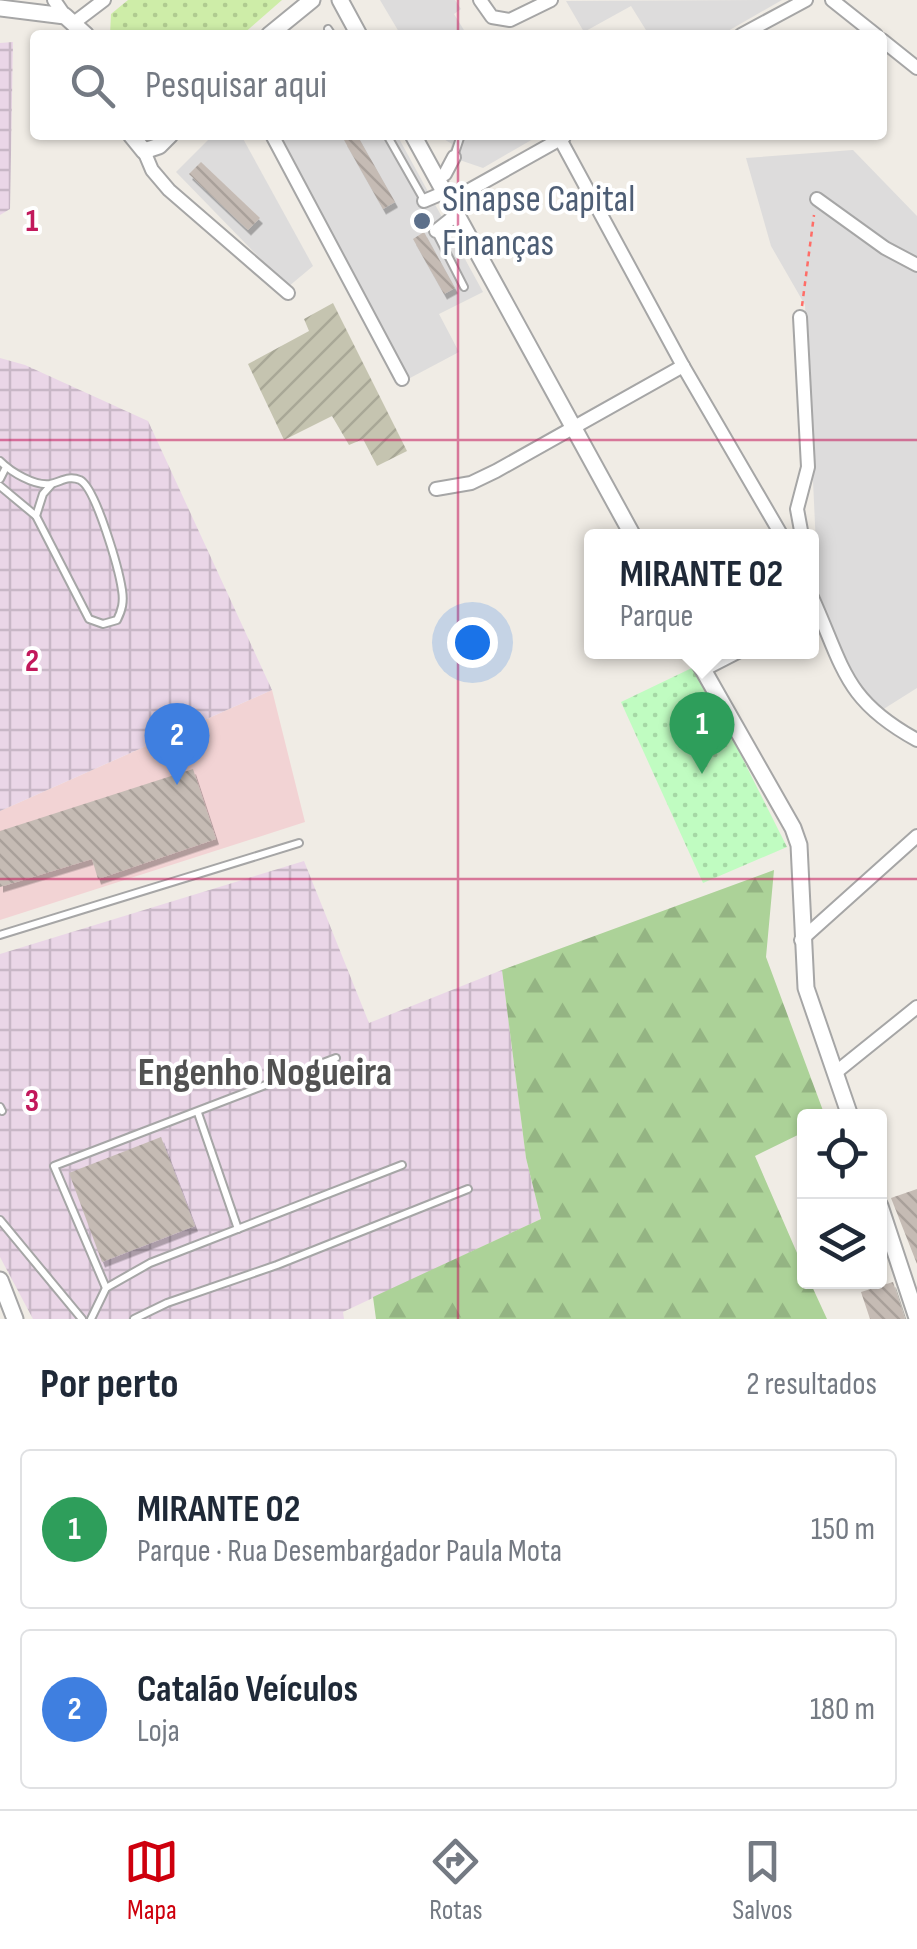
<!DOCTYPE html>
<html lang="pt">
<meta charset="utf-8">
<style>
:root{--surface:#fff;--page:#f6f6f7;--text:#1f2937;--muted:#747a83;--line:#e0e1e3;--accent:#ce000d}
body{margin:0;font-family:"Sofia Sans Condensed",sans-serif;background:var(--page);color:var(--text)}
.controls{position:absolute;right:30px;bottom:30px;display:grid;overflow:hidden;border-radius:10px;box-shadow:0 2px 8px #0004}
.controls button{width:90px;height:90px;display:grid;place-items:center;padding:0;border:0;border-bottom:2px solid var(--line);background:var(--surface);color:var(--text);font:50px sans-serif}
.you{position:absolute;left:472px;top:642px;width:35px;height:35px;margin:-25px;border:8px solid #fff;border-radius:50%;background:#1a73e8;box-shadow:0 0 0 15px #1a73e833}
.badge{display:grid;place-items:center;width:65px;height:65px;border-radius:50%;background:var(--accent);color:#fff;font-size:32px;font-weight:700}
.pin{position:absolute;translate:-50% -82px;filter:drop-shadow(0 2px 5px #0008)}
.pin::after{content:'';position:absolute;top:52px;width:35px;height:30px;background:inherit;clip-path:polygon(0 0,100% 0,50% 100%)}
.popup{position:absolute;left:584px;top:529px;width:235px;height:130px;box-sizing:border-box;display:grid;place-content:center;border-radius:10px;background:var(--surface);filter:drop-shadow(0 2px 8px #0005);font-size:32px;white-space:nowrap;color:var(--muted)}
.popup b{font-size:38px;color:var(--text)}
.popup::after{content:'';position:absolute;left:50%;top:100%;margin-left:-20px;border:20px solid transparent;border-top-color:var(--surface)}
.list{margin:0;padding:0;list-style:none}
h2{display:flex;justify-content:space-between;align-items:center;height:130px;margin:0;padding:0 40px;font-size:42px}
h2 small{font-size:32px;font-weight:400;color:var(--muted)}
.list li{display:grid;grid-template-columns:65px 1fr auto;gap:30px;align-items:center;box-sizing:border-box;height:160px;margin:0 20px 20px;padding:0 20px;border:2px solid var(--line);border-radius:10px}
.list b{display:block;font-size:38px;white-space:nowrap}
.list p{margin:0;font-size:32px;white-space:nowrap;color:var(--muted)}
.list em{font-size:32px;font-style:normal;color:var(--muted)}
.icon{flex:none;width:55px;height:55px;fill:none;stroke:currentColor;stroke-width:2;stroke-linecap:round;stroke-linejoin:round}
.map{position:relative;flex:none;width:917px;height:1319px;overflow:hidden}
.search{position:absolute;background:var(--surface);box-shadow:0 2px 8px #0004;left:30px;right:30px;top:30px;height:110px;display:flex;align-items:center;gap:25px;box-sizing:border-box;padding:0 35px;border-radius:10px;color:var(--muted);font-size:38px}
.sheet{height:490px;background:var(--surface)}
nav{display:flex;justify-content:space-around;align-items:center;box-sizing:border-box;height:140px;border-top:2px solid var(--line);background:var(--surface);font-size:28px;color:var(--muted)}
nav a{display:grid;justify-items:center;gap:5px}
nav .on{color:var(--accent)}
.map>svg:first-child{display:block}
</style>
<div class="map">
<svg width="917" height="1319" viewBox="0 0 917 1319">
<defs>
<pattern id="industrial-grid" width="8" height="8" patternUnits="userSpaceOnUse" patternTransform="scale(2.5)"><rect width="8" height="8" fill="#ead6e7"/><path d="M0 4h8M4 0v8" fill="none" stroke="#c8b7c6"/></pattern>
<pattern id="construction-furrows" width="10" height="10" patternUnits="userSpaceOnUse" patternTransform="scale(2.5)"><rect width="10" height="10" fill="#c5c4b0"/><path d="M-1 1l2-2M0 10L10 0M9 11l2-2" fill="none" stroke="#a9a897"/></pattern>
<pattern id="grass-dots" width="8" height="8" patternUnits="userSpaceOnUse" patternTransform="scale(2.5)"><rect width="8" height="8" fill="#ceeda8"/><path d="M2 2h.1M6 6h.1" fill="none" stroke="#b0cb90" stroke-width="1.8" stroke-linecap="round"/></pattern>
<pattern id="forest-firs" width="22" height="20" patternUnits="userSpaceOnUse" patternTransform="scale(2.5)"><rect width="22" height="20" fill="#acd298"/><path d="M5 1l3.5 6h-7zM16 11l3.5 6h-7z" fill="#94b483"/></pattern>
<pattern id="park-dots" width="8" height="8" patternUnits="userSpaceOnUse" patternTransform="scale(2.5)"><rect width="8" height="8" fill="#c0fcc1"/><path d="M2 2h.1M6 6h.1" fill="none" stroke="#a5d8a5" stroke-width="1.8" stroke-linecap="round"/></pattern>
<pattern id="building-back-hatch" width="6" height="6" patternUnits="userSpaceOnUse" patternTransform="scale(2.5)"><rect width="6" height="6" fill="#c5bbb4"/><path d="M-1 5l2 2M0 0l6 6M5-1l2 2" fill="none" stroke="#a9a09a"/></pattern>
<filter id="shadow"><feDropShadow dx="3" dy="5.5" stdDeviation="0" flood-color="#0004"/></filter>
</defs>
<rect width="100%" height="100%" fill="#f0ece5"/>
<g fill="#dddcdc">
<path d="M380,0H455L461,9L454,14L467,35H395L399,32Z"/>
<path d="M782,0L721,35H649L631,6L584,32L566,1Z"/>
<path d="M213,135H241L313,266L288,287L176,172Z"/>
<path d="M279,135H397L483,292L439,314L459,352L410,378Z"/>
<path d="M437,135H540L483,168L448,156L452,144Z"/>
<path d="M853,150L917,216V688L882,710L852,680L818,590L805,305L771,246L746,158Z"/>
</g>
<path fill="#f2d3d4" d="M272,690L305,822L0,920V811Z"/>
<g fill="url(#industrial-grid)">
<path d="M13,42L10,209L0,215V43Z"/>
<path d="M0,358L25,365L148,421L272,690L0,811Z"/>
<path d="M304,861L369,1023L502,970L526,1158L541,1219L343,1312L344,1319H33L0,1257V954Z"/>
</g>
<path fill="url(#construction-furrows)" d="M333,303L407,451L377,466L363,439L349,445L332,416L284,440L248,364L309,331L304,319Z"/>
<path fill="url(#grass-dots)" d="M128,0H282L242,35H110L111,14Z"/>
<path fill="url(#forest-firs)" d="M774,870L766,957L825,1116H804V1132L755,1156L804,1269V1282H810L827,1319H376L373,1297L541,1219L526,1158L502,970Z"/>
<path fill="url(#park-dots)" d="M696,666L787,847L703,883L621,702Z"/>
<g fill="url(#building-back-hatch)" filter="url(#shadow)">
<path d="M353,135H357L395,202L383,209L344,140Z"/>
<path d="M201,162L260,218L248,230L189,174Z"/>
<path d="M424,232L455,288L444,294L413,239Z"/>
<path d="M193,769L216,839L98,879L92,859L0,887V831Z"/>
<path d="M161,1137L195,1226L102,1262L69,1173Z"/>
<path d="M917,1189V1264L891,1198Z"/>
<path d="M893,1282L905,1319H870L861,1292Z"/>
</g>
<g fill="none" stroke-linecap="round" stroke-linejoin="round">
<defs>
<g id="service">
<path d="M328,29L332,35"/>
<path d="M387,135L424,200"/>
<path d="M454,156L461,135"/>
<path d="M436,232L464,287"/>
<path d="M0,461C11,472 34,486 50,484C61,482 68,475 80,480C96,488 119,570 122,590C124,602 122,610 117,620L103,624L89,619L36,516L0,486"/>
<path d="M0,479L6,467"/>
<path d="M36,516L43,494L51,485"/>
<path d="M0,935L299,843"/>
<path d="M0,1107L2,1111"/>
<path d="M198,1113L238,1229"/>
<path d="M0,1220L82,1319"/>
<path d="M106,1288L54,1166L336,1058"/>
<path d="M91,1319L106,1288L150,1263L402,1165"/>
<path d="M134,1319L167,1303L277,1265L468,1189"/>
</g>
<g id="minor">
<path d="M54,0L65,16"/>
<path d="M480,0L492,17L510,20L551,0"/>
<path d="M832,0L876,35"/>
<path d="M75,22L104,0"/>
<path d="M741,35L806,0"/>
<path d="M882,40L917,68"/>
<path d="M272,135L402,379"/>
<path d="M560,139L683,366L782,536"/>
<path d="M144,151L152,170L169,190L288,293"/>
<path d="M436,179L445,174L454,157"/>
<path d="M817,199L885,248L917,265"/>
<path d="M424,201L443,193"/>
<path d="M448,202L564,137"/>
<path d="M436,231L456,215"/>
<path d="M800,317L808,467L797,509L802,536"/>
<path d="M436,489L471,483L496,471L683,366"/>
<path d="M812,597C844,668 844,700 917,740"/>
<path d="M703,670L738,652"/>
<path d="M801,940L917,836"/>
<path d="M835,1073L917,1007"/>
</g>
<g id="tertiary">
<path d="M340,0L359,35"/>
<path d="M0,8L65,16L86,35"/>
<path d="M269,35L312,0"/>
<path d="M131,135L144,151L159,146L170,135"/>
<path d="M413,135L633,536"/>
<path d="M693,652L793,828L799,845L806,988L850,1116"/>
<path d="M880,1206L917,1318"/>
<path d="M0,1280L15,1319"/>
</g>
</defs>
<use href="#service" stroke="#a6a6a6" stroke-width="10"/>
<use href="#minor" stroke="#a6a6a6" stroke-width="16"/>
<use href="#tertiary" stroke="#a6a6a6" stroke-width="19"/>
<path stroke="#ff6d67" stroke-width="2.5" stroke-dasharray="5 5" stroke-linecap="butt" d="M802,306L814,215"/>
<use href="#service" stroke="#fff" stroke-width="6"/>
<use href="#minor" stroke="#fff" stroke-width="12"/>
<use href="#tertiary" stroke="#fff" stroke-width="15"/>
</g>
<path fill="none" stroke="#c2185b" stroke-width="2.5" stroke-opacity="0.55" d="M458,0V35M458,135V1319M0,440H917M0,879H917"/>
<circle fill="#5c6f8a" stroke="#fff" stroke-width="4" cx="422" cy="221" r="10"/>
<g text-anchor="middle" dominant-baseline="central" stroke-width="8" stroke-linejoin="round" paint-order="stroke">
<g font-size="38" fill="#4e5e75" stroke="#fff" text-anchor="start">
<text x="442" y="199">Sinapse Capital<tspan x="442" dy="44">Finanças</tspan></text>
</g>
<g font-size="40" font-weight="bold" fill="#525252" stroke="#fff">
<text x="265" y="1073">Engenho Nogueira</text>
</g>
</g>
<g font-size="32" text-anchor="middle" font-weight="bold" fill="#c2185b" stroke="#fff" stroke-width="8" stroke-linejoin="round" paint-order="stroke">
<text x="32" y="231">1</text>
<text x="32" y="671">2</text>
<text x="32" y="1111">3</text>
</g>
</svg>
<div class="controls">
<button><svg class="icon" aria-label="locate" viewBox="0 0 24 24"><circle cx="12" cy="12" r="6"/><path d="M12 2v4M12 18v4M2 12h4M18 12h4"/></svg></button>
<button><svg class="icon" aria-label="layers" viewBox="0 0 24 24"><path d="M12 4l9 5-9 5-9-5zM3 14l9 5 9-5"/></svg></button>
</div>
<div class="you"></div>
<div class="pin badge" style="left:702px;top:774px;background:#2e9e5b">1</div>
<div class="popup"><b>MIRANTE 02</b>Parque</div>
<div class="pin badge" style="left:177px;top:785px;background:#3f7fe0">2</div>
<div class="search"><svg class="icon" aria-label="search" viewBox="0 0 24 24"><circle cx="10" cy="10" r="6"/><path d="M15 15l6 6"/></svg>Pesquisar aqui</div>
</div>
<section class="sheet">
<h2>Por perto<small>2 resultados</small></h2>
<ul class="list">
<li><span class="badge" style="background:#2e9e5b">1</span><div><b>MIRANTE 02</b><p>Parque · Rua Desembargador Paula Mota</p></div><em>150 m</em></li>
<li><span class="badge" style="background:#3f7fe0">2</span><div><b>Catalão Veículos</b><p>Loja</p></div><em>180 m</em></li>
</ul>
</section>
<nav>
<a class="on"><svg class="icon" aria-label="map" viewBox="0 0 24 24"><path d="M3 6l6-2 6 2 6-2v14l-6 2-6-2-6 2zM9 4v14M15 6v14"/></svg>Mapa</a>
<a><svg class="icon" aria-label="directions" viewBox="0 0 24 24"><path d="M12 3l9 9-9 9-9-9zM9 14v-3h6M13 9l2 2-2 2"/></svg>Rotas</a>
<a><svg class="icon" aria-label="saved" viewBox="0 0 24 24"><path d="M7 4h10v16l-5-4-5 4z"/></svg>Salvos</a>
</nav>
